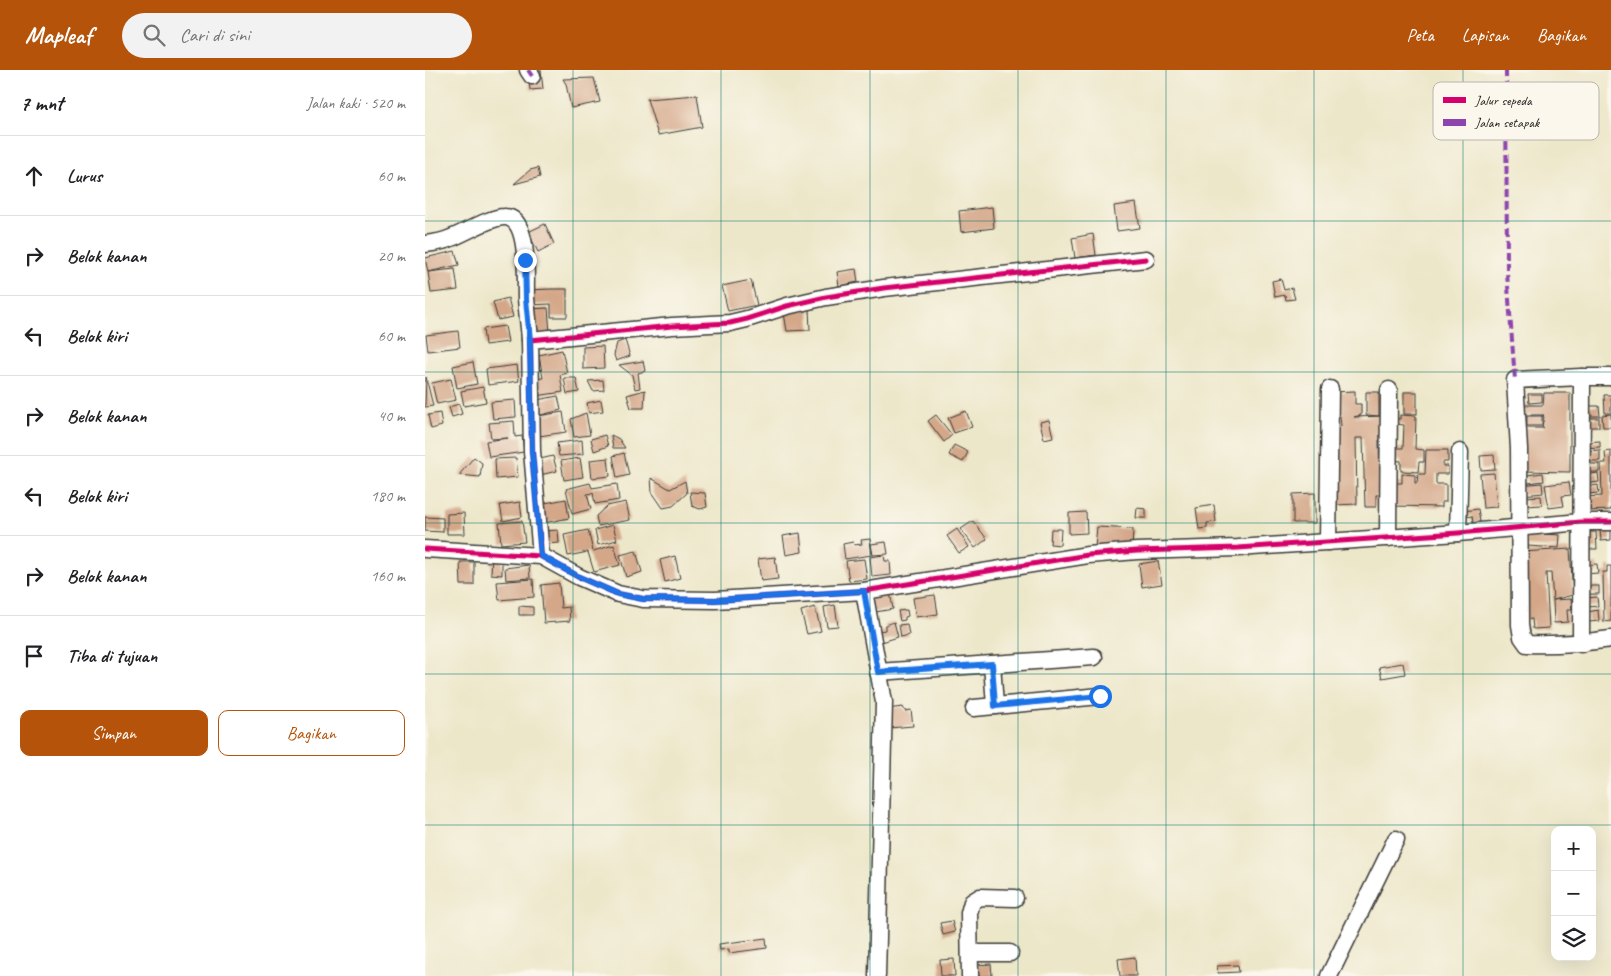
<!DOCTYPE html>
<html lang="id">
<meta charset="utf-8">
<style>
:root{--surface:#fff;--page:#f2f2f2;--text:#202124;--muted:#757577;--line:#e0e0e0;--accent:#b45309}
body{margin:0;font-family:Caveat,sans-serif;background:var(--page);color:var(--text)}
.controls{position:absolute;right:15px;bottom:15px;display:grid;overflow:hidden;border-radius:10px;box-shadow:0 5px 20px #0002}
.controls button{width:45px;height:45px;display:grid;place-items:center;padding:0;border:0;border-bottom:1px solid var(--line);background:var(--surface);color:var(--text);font:25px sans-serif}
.stop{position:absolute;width:15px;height:15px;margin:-11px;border:4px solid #1a73e8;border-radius:50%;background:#fff}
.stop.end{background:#1a73e8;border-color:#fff;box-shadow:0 1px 5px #0008}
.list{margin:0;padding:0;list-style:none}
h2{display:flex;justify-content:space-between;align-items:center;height:65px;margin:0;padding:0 20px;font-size:21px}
h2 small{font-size:16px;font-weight:400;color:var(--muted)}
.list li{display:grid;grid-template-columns:32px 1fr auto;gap:15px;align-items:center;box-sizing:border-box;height:80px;padding:0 20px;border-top:1px solid var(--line)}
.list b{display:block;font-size:19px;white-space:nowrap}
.list em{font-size:16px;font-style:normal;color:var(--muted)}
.actions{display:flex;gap:10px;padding:15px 20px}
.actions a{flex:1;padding:11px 0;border:1px solid var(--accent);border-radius:10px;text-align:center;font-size:18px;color:var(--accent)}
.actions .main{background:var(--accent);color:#fff}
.icon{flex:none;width:28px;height:28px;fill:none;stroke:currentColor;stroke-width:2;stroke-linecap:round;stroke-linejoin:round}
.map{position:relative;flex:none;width:1186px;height:906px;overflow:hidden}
header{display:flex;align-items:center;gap:30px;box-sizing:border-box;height:70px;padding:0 25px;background:var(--accent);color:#fff}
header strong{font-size:24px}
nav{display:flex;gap:28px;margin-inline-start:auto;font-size:18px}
.search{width:350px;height:45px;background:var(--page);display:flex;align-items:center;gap:12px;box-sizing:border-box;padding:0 18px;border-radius:28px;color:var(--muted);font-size:19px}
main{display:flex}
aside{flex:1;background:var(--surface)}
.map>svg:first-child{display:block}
</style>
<header>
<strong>Mapleaf</strong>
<div class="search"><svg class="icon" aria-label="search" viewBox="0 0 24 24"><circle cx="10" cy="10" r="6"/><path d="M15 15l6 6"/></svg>Cari di sini</div>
<nav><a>Peta</a><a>Lapisan</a><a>Bagikan</a></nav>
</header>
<main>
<aside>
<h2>7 mnt<small>Jalan kaki · 520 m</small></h2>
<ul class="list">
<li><svg class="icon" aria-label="ahead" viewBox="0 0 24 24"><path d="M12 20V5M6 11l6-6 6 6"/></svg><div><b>Lurus</b></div><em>60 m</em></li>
<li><svg class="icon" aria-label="right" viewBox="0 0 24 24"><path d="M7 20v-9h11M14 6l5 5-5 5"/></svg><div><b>Belok kanan</b></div><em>20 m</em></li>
<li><svg class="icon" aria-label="left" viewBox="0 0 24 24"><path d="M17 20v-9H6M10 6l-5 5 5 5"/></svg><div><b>Belok kiri</b></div><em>60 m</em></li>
<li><svg class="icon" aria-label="right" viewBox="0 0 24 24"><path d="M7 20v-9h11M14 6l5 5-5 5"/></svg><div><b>Belok kanan</b></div><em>40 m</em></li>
<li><svg class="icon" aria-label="left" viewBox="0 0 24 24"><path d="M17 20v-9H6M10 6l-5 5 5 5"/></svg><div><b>Belok kiri</b></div><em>180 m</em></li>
<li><svg class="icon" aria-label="right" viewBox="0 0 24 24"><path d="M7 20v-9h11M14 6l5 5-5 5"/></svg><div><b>Belok kanan</b></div><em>160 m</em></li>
<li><svg class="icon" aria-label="arrive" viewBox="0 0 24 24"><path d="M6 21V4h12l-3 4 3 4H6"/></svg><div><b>Tiba di tujuan</b></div></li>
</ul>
<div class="actions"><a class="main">Simpan</a><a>Bagikan</a></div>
</aside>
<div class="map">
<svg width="1186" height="906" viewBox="0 0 1186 906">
<rect width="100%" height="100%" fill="#fbf7ec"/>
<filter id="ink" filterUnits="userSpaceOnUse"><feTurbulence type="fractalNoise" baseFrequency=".02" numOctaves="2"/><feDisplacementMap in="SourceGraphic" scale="10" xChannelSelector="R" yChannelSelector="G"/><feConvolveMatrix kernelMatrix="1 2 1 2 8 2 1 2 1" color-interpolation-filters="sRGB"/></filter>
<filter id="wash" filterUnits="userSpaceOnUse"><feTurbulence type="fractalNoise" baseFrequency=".0096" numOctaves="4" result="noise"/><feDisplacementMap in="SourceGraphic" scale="20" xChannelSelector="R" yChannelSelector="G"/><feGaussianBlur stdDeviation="1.12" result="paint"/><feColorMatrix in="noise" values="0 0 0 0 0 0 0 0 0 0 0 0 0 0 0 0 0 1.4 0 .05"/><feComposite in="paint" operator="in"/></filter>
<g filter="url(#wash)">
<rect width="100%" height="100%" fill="#ede7ca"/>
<g id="blocks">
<g fill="#d4a789">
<path d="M116,0L118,19L105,20L103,1Z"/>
<path d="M169,8L175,32L146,38L141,14L138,9Z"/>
<path d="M272,25L277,57L233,65L222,29Z"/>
<path d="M113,98L115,107L89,114L105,100Z"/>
<path d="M711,133L715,158L692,161L689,136Z"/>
<path d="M567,137L569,158L536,162L534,141Z"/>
<path d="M120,154L129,174L113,182L103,162Z"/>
<path d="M668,164L671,185L650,188L647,168Z"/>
<path d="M30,181L34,195L3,202L0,188Z"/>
<path d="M30,199L33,220L6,223L3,202Z"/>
<path d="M431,199L433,212L414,216L412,202Z"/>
<path d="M856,209L859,220L867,218L870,229L861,230L860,225L850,227L847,211Z"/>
<path d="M326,210L332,235L303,241L297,216Z"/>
<path d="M126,219H142V247H126V234L104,235L103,220Z"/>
<path d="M83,228L88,247L73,250L68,232Z"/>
<path d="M123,238L125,263L104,264L102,239Z"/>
<path d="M384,239L385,260L362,261L359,243Z"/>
<path d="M80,256L83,272L60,275L58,259Z"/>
<path d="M33,261L35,277L3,281L1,265Z"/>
<path d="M200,270L205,286L191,291L189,285L192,273Z"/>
<path d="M178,276L179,298L158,299V277Z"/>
<path d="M137,280L142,303L135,305L138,322L111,326L108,309L118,308L114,285Z"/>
<path d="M218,291L220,301L213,303L215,318L210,319L207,305L194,295Z"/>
<path d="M48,292L52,314L32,318L28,296Z"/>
<path d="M92,295L94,311L63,315L61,299Z"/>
<path d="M1,307L8,336L0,337Z"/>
<path d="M139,308H151L154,322L142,324Z"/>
<path d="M26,309L31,330L12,334L7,313Z"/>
<path d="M178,310L179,320L168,321L163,311Z"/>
<path d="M58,317L61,332L39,336L36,321Z"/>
<path d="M220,320L219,338H206L202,325Z"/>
<path d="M930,321V334H936V345L929,347L958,346L961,370H954L955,413H959V425H951V437H940L938,368H931L932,434L910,435L905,356H916L915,346H906V322Z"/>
<path d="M941,322H954V346L941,345Z"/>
<rect x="979" y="322" width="13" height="22"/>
<path d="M1119,323H1145V402L1097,401L1098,358H1119L1117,356L1119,347L1117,346L1119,345H1099L1098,335H1118Z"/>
<path d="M1103,324H1117V332L1104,333Z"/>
<path d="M1179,325H1186V343H1180Z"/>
<path d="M133,326L136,340L112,346L107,331Z"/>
<path d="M90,330L91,347L68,349L66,332Z"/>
<path d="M176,330L178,341L164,343L162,333Z"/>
<path d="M34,334L37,344L27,347L24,337Z"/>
<path d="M1160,336H1174L1175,346H1160Z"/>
<path d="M541,341L547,357L529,363L523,348Z"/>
<path d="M138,342L141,362L114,366L112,346Z"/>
<path d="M15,343L17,356L6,359L3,345Z"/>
<path d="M161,343L165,365L149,367L146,349Z"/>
<path d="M1186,344V357H1178L1177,345Z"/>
<path d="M511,345L527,365L519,372L503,351Z"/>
<path d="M975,345L991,346L990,379L999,380V392H994L993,402L976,401V391L968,390L969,378H978L979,355L970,354V348L975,349Z"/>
<rect x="1102" y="346" width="15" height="10"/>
<rect x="1160" y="348" width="14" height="9"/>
<path d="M624,350L628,367L619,369L615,352Z"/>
<path d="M89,351L90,367L97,366L99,382L64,387L61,371L83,368L66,369L64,353Z"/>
<path d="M180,365L183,376L169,381L166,369Z"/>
<path d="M186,365L194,369L200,378H188Z"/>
<path d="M157,370L158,384L134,386L132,373Z"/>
<path d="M1175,371V377L1160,378V372Z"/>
<path d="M529,375L543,382L538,392L524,385Z"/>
<path d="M1001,380H1023V392H1018V396H1023V404H1011V414H1021V432H1017V437L967,436V413H977V404L990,405V413H992L993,404H1000Z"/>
<path d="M1175,380V391H1159V381Z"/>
<path d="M1186,381V440L1161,441L1160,427L1177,426L1176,393H1181L1180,382Z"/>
<path d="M199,383L204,405L192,408L188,386Z"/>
<path d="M1069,385L1070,399L1056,400L1055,386Z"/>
<path d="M128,386L132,401L115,405L111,390Z"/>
<path d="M49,387L57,393L55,407L34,405Z"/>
<path d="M91,388L93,407L71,409L70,389Z"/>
<path d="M155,388L158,407L139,410L136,391Z"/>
<path d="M183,388L185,406L167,408L165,390Z"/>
<rect x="1160" y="394" width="14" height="8"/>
<path d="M1069,403L1072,437L1058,438L1055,404Z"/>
<path d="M1118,403L1119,411L1103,413L1101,405Z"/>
<path d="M1173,403L1174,412L1160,414L1159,405Z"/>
<path d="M226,408L245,419L260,411L262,423L248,436L238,438L227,422Z"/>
<path d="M1144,412L1146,425L1137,426L1139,436L1124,438L1120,415Z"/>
<path d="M165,413L167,418L192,414L194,430L170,434L168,423L162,424L166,439L147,444L141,419Z"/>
<path d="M1117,413L1118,423L1098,425L1096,415Z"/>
<path d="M1173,415L1174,423L1162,424L1161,417Z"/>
<path d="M265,422L280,423L282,437L275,439L267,436Z"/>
<path d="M890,423V453H868V424Z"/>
<path d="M1116,426L1117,435L1101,436L1100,427Z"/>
<path d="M141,429L144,448L119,453L115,434Z"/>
<path d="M95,432L97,447L78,451L75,435Z"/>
<path d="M201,432L205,450L173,456L171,446L182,436Z"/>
<path d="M789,435L791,452L782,453V458L774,459L771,438Z"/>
<path d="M712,438L721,439V448H711Z"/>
<path d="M1053,439L1055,452L1048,453L1047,446L1040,447L1039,441Z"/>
<path d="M661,442L662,463L644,464V443Z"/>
<path d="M39,443L40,464H22V444Z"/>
<path d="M0,447L18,448V462L0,461Z"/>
<path d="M97,451L100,472L76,474L74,453Z"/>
<path d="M548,451L562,469L550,478L536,459Z"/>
<path d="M188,455L192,470L173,475L170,460Z"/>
<path d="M672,457L708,459L707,480L670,478Z"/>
<path d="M532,459L544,477L534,483L522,466Z"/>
<path d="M626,459H636L635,475L625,474Z"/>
<path d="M1175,459H1186V470L1176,471Z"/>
<path d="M133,460L134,473L121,474L120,461Z"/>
<path d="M163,460L168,481L189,475L195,495L169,502L163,482L143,486L139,465Z"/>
<path d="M1161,462H1171L1172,479H1162Z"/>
<path d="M375,463L377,482L361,485L358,466Z"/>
<path d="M1102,463L1135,465L1134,478L1102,476Z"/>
<path d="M445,469L447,485L420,489L418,474L428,472L429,475L437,474L436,470Z"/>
<path d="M461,472L463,484L448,485L446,474Z"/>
<path d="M1145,479L1148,525L1128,530L1126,503H1121L1124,558L1108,559L1107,549L1101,550L1097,482Z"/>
<path d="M211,481L217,502L201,507L195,485Z"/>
<path d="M67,485L77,486V505L66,504Z"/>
<path d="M459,485L460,491H465L466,505L447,507L445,487Z"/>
<path d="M250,486L255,508L240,512L235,490Z"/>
<path d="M350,487L353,509L336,511L333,489Z"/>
<path d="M439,489L442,509L424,511L421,491Z"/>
<path d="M733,491L737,514L717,517L714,494Z"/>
<path d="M35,492H49V515H36Z"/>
<path d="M1172,494L1173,503L1160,504L1159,495Z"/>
<path d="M104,495L105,508L81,510L80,498Z"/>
<path d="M1182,496H1186V551L1179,552L1178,502H1182Z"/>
<path d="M108,509L109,527L74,530L72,512Z"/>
<path d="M134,513L136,538L144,537L145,551L119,553L116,515Z"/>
<rect x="1163" y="516" width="11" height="8"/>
<path d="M465,522L468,539L445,543L442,526Z"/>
<path d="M510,525L513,544L491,547L488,528Z"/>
<path d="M1172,527L1173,536L1163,537L1162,528Z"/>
<path d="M1146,529L1147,540H1142L1143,552L1129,553L1128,530Z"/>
<path d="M410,535L413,556L402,557L399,537Z"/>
<path d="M94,536L108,537V545H94Z"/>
<path d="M390,537L396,561L382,564L376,541Z"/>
<path d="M482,540L483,546L480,547V550L475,551L473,541Z"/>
<path d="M1173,540L1174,551L1164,552L1163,542Z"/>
<path d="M469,552L473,567L457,572L454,561L460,560V555Z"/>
<path d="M482,554L484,565L476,567L474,555Z"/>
<path d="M978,593L980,604L957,608L954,597Z"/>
<path d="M478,637L480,641L486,640L488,656L464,658L462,639Z"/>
<path d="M527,851L530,862L518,865L515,853Z"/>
<path d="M341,868L342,878L304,883V879L295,880L294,874Z"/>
<path d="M710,887L711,906H695L693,889Z"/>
<path d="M529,889L530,906H516L515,890Z"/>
<path d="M566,894L567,906H551L550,895Z"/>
<path d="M813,895L814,902L793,903L792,896Z"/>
</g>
</g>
</g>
<g filter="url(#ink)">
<use href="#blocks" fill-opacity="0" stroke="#3b3a36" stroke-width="1"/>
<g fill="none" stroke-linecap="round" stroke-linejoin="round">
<defs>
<g id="minor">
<path d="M103,0L107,6"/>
<path d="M0,174C9,173 18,172 26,168C40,163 65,147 79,147C106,146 100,211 101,228C102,242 104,256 105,270"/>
<path d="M1186,307H1157L1090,310L1094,379L1095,555L1097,567L1102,574C1130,575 1158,573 1186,569"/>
<path d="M1033,463L1035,382"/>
<path d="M963,468L964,320"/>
<path d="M903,472L905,319"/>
<path d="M0,479L116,486L154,507L193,524L218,529L290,530L439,521L663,485L712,481L813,478L1033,463L1156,452H1186"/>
<path d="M116,486L107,381L105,270L247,256L305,253L322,249L362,236L401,227L459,218L721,189"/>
<path d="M439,521L459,632L452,906"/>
<path d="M1156,574L1157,307"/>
<path d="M567,594L570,636"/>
<path d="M453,602L669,587"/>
<path d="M549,638L675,626"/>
<path d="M545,883H585"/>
<path d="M545,906L544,843L547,832L555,827L590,828"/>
<path d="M904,906L971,769"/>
</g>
</defs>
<use href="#minor" stroke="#3b3a36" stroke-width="19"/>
<use href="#minor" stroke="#fff" stroke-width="16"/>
<g stroke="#8e44ad" stroke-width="4" stroke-dasharray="8 4" stroke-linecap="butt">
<path d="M103,0L107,6"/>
<path d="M1081,0L1082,203L1090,310"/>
</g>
<defs>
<g id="cycleway">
<path d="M0,479L116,486L154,507L193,524L218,529L290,530L439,521L663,485L712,481L813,478L1033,463L1156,452H1186"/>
<path d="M116,486L107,381L105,270L247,256L305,253L322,249L362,236L401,227L459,218L721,189"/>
</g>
</defs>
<use href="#cycleway" stroke="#fbf7ec" stroke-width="8"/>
<use href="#cycleway" stroke="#d6006c" stroke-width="5"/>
</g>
</g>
<g fill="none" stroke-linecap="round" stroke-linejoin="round" filter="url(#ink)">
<path stroke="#1a73e8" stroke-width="6" d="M100,190L101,229L105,270L107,382L116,486L154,507L193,524L218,529L290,530L439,521L453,602L567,594L570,636L675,626"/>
</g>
<path fill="none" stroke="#0f766e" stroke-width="1" stroke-opacity="0.55" d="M148,0V906M296,0V906M445,0V906M593,0V906M741,0V906M889,0V906M1038,0V906M0,151H1186M0,302H1186M0,453H1186M0,604H1186M0,755H1186"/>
<rect x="1008" y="12" width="166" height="58" rx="8" fill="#fbf7ec" stroke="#b8b5ae" stroke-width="1"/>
<rect x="1018" y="27" width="23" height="6" fill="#d6006c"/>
<rect x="1018" y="49" width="23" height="7" fill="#8e44ad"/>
<g font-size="14" fill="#1c1c1c">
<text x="1050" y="35">Jalur sepeda</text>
<text x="1050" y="57">Jalan setapak</text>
</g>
</svg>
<div class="controls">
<button>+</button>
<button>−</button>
<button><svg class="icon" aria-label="layers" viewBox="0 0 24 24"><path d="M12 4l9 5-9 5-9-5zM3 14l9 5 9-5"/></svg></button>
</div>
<div class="stop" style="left:675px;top:626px"></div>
<div class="stop end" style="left:100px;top:190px"></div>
</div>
</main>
